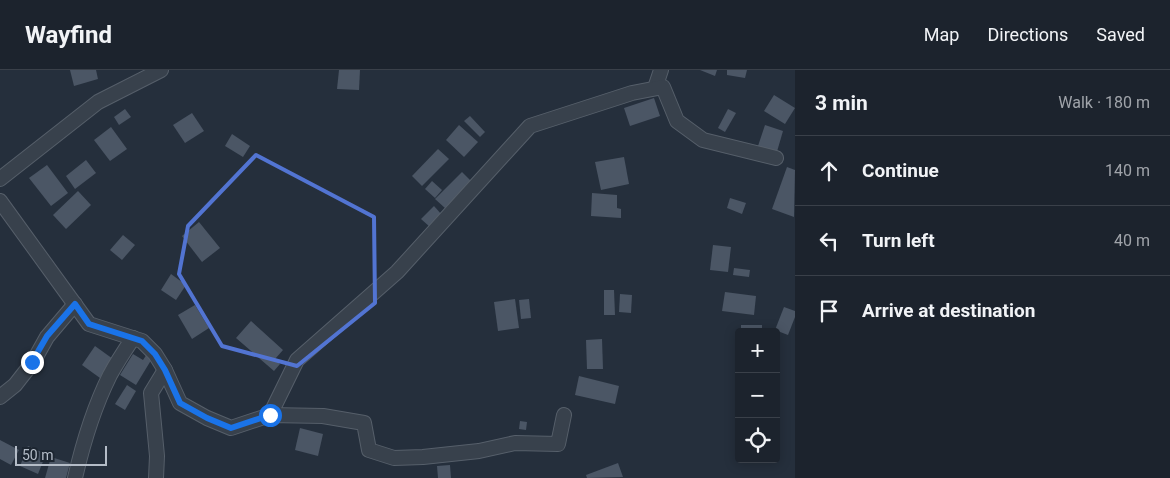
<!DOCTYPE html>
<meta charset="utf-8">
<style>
:root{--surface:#1c232d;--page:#292f39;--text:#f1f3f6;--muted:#a0a4aa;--line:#3a4049}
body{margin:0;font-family:Roboto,sans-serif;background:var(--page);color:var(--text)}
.controls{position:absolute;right:15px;bottom:15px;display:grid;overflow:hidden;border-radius:5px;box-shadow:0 2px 12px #0003}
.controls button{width:45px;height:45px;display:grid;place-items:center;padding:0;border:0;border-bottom:1px solid var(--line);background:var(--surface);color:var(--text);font:25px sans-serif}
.scale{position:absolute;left:15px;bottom:12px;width:92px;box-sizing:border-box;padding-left:5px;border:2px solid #b4bcc7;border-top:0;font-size:14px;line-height:18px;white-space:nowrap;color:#b4bcc7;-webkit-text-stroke:4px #1d2631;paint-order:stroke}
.stop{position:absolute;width:15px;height:15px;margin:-11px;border:4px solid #1a73e8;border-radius:50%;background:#fff}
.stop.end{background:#1a73e8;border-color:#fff;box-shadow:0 1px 5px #0008}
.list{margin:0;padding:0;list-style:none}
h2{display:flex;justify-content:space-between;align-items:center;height:65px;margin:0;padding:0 20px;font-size:21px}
h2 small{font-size:16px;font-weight:400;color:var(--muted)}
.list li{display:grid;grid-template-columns:32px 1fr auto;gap:15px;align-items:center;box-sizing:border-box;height:70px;padding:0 20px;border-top:1px solid var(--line)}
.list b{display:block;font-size:19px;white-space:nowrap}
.list em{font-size:16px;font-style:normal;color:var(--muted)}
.icon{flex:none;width:28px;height:28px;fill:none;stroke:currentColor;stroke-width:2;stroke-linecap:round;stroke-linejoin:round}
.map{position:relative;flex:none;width:795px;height:408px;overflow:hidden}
header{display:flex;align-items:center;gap:30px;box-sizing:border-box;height:70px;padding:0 25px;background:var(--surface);border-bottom:1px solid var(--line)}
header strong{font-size:24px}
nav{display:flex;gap:28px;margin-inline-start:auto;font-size:18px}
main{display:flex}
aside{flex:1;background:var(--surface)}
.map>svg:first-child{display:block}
</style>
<header>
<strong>Wayfind</strong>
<nav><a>Map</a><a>Directions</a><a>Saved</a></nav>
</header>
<main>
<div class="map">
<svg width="795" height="408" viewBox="0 0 795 408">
<rect width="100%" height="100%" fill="#252f3c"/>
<g fill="#4b5665">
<path d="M70,0H96L98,9L74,16Z"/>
<path d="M339,0H360L359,20L337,19Z"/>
<path d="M700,0H717L715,6Z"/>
<path d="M727,0H747L745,8L727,5Z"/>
<path d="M774,25L795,38L785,54L764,41Z"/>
<path d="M654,28L660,46L630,56L624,38Z"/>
<path d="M125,39L131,47L119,55L114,47Z"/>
<path d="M728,39L736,43L725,62L718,58Z"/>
<path d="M192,43L204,61L185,73L173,55Z"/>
<path d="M470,46L485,62L480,67L464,51Z"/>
<path d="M459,55L478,72L464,87L446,70Z"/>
<path d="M765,55L783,61L776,85L757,79Z"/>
<path d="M111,57L127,79L110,91L94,70Z"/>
<path d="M232,64L250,76L243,87L225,76Z"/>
<path d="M438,79L449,89L422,116L412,106Z"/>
<path d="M624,87L629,114L601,120L595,92Z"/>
<path d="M86,90L96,103L75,119L66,106Z"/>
<path d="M47,95L68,123L51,136L29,108Z"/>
<path d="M787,97L795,100L794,147L772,139Z"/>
<path d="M462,102L471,111L445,138L435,129Z"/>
<path d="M432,111L442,120L435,128L425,119Z"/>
<path d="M78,121L91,135L66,159L53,145Z"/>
<path d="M592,123L617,125V138L621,139V148L591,146Z"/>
<path d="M730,128L746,133L742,144L727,138Z"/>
<path d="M434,136L442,145L430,157L421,149Z"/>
<path d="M199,152L220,178L202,192L182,166Z"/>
<path d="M123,165L135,175L122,190L110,180Z"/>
<path d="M713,175L731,177L728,202L710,200Z"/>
<path d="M734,198L750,200L749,207L733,205Z"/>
<path d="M171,204L186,215L176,230L161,220Z"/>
<path d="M604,220H614L615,245H604Z"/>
<path d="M725,222L756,226L754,245L722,241Z"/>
<path d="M620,224L632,225L631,243L619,242Z"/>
<path d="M515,229L519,258L498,261L494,232Z"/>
<path d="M529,229L531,248L521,249L519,230Z"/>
<path d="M195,235L209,258L192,269L178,245Z"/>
<path d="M784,237L795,241V247L788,265L775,260Z"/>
<path d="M251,251L283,280L275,289L280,294L274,301L236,268Z"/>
<rect x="741" y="255" width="21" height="7"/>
<path d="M602,269L603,299H587L586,270Z"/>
<path d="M95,276L113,289L100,308L82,295Z"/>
<path d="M133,284L143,290L147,284L153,287L136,315L120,305Z"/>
<path d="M579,306L619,316L615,334L575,325Z"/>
<path d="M127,315L136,321L125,340L115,334Z"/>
<path d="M520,351L527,352L526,360L519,359Z"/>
<path d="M300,358L323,364L318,386L295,380Z"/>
<path d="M0,370L19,380L11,395L0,389Z"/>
<path d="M28,376L46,384L38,404L20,396Z"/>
<path d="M51,387L70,393L66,408H45Z"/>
<path d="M618,393L623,407L587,408L586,405Z"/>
<path d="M450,395L451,408H438L437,396Z"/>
</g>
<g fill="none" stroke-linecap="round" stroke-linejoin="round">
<defs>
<g id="minor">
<path d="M655,18L661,0"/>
<path d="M0,109L98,32L161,0"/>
<path d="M0,131L89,254L142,271L155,284L165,300L180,333L207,348L231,358L270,345L323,346L364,353L369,380L394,388L423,387L479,381L515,373L558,374L564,345"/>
<path d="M0,327L15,315L33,292L47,267L75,234"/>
<path d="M270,345L297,290L397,202L530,56L632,23L663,17L677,51L703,70L776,88"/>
<path d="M75,408C83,373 94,337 110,305C117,292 125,280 133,268"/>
<path d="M156,408L157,386L151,323L165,300"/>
</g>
</defs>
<use href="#minor" stroke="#565f6a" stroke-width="16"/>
<use href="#minor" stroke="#38414c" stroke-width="14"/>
</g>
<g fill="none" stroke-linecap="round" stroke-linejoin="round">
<path stroke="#1a73e8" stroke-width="6" d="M32,292L47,266L75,234L89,254L142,271L155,284L165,300L180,333L207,348L231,358L270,345"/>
</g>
<path fill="none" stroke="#5274d2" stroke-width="4" stroke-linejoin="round" d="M256,85L374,147L375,233L297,296L222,276L179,204L188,156Z"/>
</svg>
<div class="controls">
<button>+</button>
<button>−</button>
<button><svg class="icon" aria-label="locate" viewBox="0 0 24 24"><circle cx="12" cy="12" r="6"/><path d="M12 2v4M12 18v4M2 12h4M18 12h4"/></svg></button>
</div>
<div class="scale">50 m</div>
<div class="stop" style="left:270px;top:345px"></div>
<div class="stop end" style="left:32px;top:292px"></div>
</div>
<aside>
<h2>3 min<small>Walk · 180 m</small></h2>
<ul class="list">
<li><svg class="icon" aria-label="ahead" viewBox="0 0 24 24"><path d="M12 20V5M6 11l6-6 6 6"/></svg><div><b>Continue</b></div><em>140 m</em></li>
<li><svg class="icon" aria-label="left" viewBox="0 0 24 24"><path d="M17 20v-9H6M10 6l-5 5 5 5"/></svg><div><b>Turn left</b></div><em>40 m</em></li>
<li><svg class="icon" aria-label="arrive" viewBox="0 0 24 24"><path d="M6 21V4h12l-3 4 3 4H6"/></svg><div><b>Arrive at destination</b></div></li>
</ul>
</aside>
</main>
